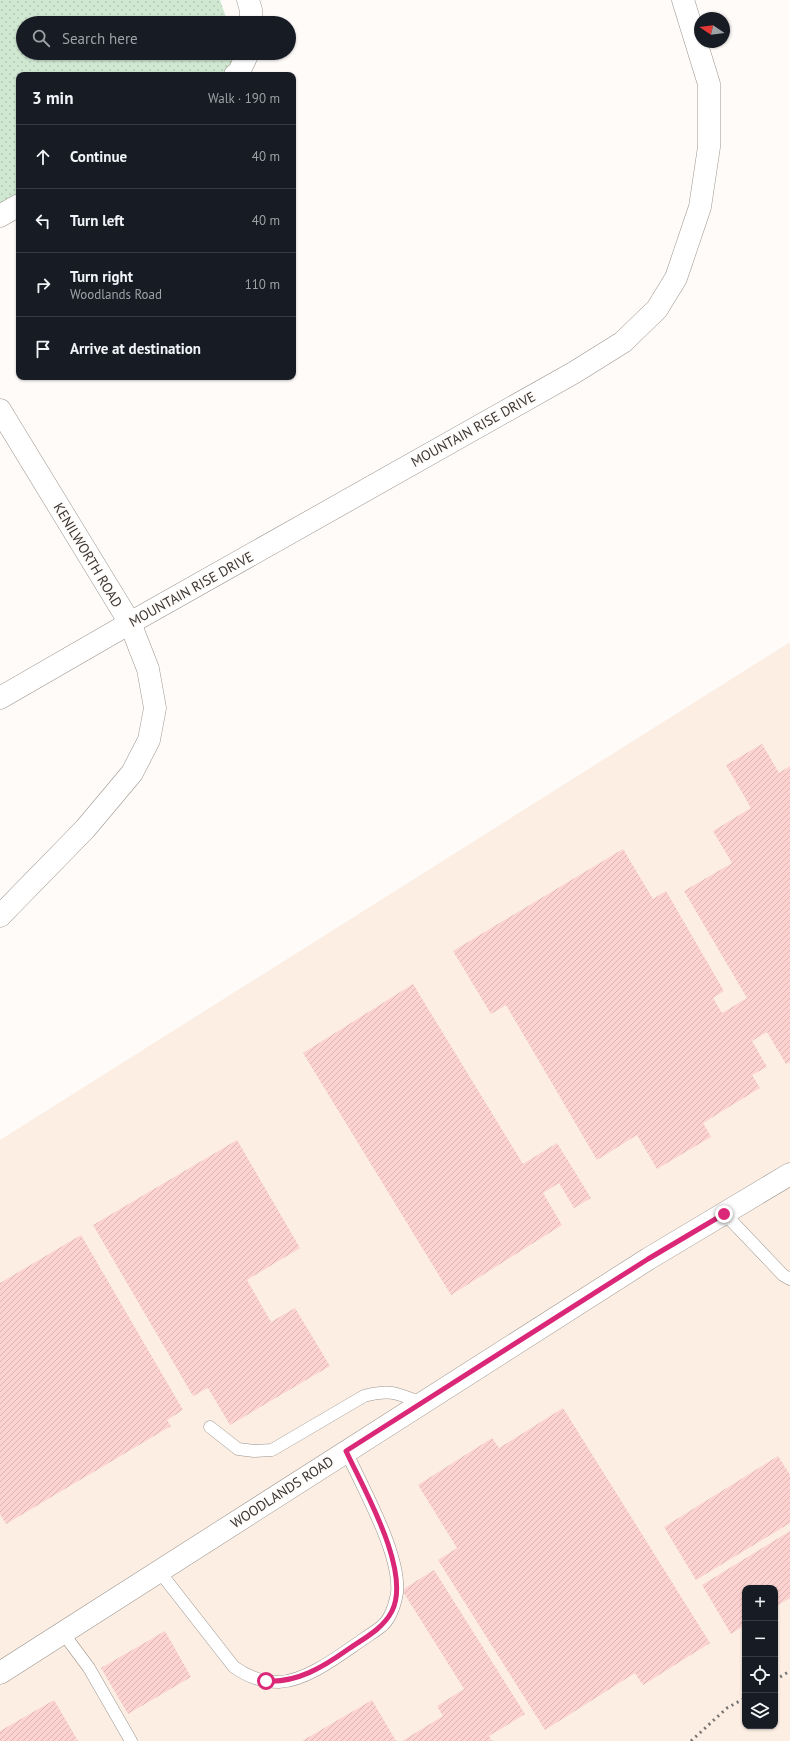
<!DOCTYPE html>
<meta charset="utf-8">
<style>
:root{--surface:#171b24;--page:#242831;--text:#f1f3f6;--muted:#9ea1a6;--line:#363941}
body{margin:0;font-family:"PT Sans",sans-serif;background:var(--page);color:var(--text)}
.controls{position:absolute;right:12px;bottom:12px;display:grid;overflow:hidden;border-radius:8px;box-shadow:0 1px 3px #0004}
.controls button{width:36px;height:36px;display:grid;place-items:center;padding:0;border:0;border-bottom:1px solid var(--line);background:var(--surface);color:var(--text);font:20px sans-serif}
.compass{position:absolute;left:694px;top:12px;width:36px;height:36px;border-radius:50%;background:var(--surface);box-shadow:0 1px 3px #0004;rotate:283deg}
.stop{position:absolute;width:12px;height:12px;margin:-9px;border:3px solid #db2777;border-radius:50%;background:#fff}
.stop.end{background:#db2777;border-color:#fff;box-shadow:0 1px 4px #0008}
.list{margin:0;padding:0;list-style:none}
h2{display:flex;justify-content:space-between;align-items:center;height:52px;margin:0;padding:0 16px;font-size:17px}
h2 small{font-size:13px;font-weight:400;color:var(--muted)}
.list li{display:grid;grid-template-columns:26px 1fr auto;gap:12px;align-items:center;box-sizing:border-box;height:64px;padding:0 16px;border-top:1px solid var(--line)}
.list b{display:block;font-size:15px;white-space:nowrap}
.list p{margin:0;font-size:13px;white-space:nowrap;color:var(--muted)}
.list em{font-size:13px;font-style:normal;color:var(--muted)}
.icon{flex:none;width:22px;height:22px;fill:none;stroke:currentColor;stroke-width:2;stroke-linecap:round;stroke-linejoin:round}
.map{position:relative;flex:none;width:790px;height:1741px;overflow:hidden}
.search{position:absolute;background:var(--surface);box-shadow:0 1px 3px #0004;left:16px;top:16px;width:280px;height:44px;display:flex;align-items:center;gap:10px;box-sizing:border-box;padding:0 14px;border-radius:22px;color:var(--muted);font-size:15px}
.panel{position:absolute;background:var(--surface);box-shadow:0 1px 3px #0004;left:16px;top:72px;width:280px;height:308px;border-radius:8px}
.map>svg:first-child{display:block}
</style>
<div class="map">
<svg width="790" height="1741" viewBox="0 0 790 1741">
<defs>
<pattern id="grass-dots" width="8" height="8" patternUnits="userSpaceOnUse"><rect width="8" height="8" fill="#d0e8d1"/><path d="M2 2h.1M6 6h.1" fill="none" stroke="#b3c8b4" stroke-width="1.8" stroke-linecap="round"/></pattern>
<pattern id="building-hatch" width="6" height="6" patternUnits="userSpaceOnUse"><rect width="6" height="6" fill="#fcd3d0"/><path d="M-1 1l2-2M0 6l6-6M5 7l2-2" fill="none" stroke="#d9b6b3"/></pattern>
</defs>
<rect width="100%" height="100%" fill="#fefbf9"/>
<path fill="#fceee3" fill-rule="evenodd" d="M790,642V1741H0V1140ZM745,1588H775V1726H745Z"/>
<path fill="url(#grass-dots)" d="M0,0H220L228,23H23V53H235V56L225,75H19V202L0,213Z"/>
<g fill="url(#building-hatch)">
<path d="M762,744L779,773L790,766V1062L786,1064L767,1032L752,1041L767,1067L752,1075L760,1088L703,1123L711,1137L657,1169L637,1135L597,1160L506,1005L491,1014L453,951L623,849L653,899L666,891L724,991L713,998L722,1013L747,998L684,891L732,863L713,831L751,808L726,765Z"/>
<path d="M413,984L523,1164L557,1143L591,1198L574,1208L559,1183L543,1193L562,1225L451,1295L303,1053Z"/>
<path d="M237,1140L300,1248L247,1280L271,1322L295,1308L330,1366L230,1425L208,1388L193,1396L93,1225Z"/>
<path d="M81,1235L183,1410L167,1420L171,1426L6,1524L0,1514V1283Z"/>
<path d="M563,1408L710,1643L643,1685L635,1673L545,1730L438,1560L457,1548L418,1485L492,1438L499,1448Z"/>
<path d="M778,1456L790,1475V1523L696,1580L664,1527Z"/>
<path d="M790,1531V1598L775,1607V1588H745V1625L731,1634L702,1585Z"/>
<path d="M434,1570L525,1714L489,1736L492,1741H402L443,1716L437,1706L464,1689L402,1590Z"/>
<path d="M165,1631L191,1677L128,1714L101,1668Z"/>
<path d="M54,1700L78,1741H0V1731Z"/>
<path d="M372,1700L396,1741H302Z"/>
</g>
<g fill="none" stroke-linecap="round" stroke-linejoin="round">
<defs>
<g id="service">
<path d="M724,1213L783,1275L790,1279"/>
<path d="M210,1427L238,1449L254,1451L272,1450L364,1396C391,1389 397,1393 421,1403"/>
<path d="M159,1571L234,1667C248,1677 262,1682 279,1682C307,1681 340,1655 362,1640C369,1635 376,1631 382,1626C391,1618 395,1604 397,1593C401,1554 362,1487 346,1451"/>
<path d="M63,1633L89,1668L131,1741"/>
</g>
<g id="minor">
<path d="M248,0L251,10V23"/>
<path d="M235,75L239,72L248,53"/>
<path d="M0,216L19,205"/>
<path d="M0,410L130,623L148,669L155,708L149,740L132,773L85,829L0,916"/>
<path d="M0,698L130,623L575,372L623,342L657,309L676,278L700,207L709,147V84L683,0"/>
<path d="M0,1673L648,1259L790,1174"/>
</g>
</defs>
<use href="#service" stroke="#9b948e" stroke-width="13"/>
<use href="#minor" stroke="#9b948e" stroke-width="23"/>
<use href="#service" stroke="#fff" stroke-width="12"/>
<use href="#minor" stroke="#fff" stroke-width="22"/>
<g stroke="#767371" stroke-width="3" stroke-dasharray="2 4" stroke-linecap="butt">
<path d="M775,1680L790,1671"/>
<path d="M691,1741L727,1708L745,1698"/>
</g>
</g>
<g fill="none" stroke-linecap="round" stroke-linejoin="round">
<path stroke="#db2777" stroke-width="5" d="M266,1681C297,1683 323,1667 347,1650C363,1639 383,1629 392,1611C412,1571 363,1488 346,1451L648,1259L724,1214"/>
</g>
<g text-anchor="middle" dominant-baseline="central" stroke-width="3" stroke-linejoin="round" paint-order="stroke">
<g font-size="14" fill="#393634" stroke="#fefbf9">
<text transform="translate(473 429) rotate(-29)">MOUNTAIN RISE DRIVE</text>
<text transform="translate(88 555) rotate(59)">KENILWORTH ROAD</text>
<text transform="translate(191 589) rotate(-29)">MOUNTAIN RISE DRIVE</text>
<text transform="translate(282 1492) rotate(-33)">WOODLANDS ROAD</text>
</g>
</g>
</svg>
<div class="controls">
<button>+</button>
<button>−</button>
<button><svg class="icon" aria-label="locate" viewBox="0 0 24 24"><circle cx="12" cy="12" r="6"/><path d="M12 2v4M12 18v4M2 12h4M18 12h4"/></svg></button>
<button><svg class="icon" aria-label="layers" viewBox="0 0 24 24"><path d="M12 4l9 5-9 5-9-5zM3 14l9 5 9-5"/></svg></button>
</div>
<svg class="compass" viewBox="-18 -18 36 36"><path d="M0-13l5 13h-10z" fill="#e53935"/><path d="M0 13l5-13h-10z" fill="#9ea1a6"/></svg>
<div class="stop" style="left:266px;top:1681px"></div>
<div class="stop end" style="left:724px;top:1214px"></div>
<div class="search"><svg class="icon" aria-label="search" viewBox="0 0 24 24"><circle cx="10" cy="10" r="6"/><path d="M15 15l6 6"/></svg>Search here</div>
<section class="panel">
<h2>3 min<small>Walk · 190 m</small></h2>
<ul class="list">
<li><svg class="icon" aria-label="ahead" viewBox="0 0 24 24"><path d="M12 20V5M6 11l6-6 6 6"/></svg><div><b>Continue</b></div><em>40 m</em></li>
<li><svg class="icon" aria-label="left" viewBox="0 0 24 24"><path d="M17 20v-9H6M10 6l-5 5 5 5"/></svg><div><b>Turn left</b></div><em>40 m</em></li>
<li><svg class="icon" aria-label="right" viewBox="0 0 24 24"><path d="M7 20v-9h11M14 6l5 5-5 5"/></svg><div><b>Turn right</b><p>Woodlands Road</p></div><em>110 m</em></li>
<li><svg class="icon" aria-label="arrive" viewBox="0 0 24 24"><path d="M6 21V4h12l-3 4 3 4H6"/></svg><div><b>Arrive at destination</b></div></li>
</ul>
</section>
</div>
